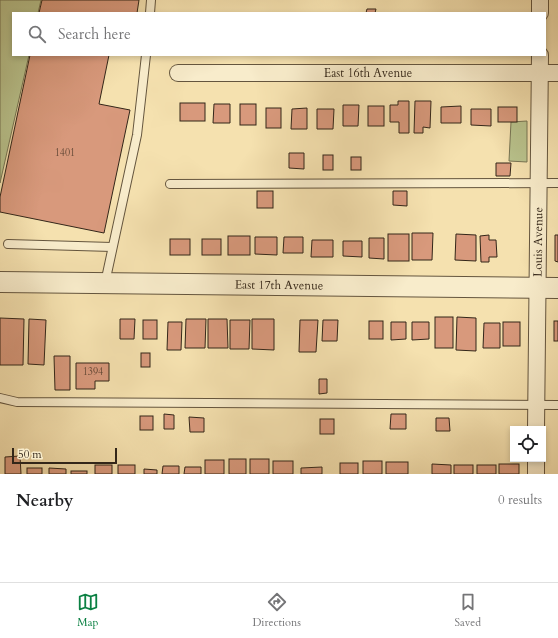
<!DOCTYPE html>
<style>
:root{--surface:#fff;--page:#f6f6f6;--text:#202124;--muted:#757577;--line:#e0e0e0;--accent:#0b8043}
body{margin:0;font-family:Cardo,serif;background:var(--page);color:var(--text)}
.controls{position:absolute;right:12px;bottom:12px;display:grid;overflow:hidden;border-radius:0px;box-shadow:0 2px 6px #0003}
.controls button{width:36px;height:36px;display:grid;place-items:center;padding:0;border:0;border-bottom:1px solid var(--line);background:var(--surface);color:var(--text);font:20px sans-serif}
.scale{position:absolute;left:12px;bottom:10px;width:105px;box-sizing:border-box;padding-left:4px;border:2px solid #332619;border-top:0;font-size:11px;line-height:14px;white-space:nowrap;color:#332619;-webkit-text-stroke:3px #f8eccb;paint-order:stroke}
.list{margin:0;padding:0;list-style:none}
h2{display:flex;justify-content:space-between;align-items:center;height:52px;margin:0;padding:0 16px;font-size:17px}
h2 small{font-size:13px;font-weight:400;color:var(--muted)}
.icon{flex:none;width:22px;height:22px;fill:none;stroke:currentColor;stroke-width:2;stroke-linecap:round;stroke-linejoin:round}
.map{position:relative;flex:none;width:558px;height:474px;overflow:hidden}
.search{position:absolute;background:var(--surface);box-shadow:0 2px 6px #0003;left:12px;right:12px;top:12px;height:44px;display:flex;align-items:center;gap:10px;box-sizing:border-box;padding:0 14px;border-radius:0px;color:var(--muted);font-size:15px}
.sheet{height:108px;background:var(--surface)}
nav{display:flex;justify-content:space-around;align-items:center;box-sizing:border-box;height:56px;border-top:1px solid var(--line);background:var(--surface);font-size:11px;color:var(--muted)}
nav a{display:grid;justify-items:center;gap:2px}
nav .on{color:var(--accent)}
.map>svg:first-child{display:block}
</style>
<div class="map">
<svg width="558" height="474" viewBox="0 0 558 474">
<rect width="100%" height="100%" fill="#f5e1af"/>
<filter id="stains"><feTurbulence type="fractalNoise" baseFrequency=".005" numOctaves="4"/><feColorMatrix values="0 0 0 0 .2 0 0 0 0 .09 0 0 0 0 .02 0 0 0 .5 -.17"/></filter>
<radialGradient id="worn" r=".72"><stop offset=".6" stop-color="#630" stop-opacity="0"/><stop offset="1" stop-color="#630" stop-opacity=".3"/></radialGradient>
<g fill="#b9c38d" stroke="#767453">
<path d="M0,0H41L38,13H13V55H29L0,183Z"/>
<path d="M527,121V162L509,161L511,122Z"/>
</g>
<g fill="#d8997c" stroke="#332619">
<path d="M42,0H139L137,13H39Z"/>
<path d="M367,9H376L375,13H366Z"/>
<path d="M30,55H109L99,104L130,110L104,233L0,212V197Z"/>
<path d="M398,101H409V133H399V122H390V105H398Z"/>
<path d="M415,101H431L430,128L423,127V133H414Z"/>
<rect x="180" y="103" width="25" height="18"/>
<path d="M214,104H230V123H213Z"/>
<rect x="240" y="104" width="16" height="21"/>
<path d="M343,105H359L358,126H343Z"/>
<rect x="368" y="106" width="16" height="20"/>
<path d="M461,106V123H441V107Z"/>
<rect x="498" y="107" width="19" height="15"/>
<rect x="266" y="108" width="15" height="20"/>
<path d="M307,108V129H291L292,109Z"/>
<path d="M317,109H334L333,129H317Z"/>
<path d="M471,109H491V126L471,125Z"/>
<path d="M289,153H304V169L289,168Z"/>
<rect x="323" y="155" width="10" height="15"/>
<rect x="351" y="157" width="10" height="13"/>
<path d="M496,163H511L510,176H496Z"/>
<rect x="257" y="191" width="16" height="17"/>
<path d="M393,191H407V206L393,205Z"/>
<path d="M412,233H433L432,260H412Z"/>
<rect x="388" y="234" width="21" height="27"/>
<path d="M456,234L476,235V261L455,260Z"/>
<path d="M489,235V240H496L497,257H489V262H481L480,236Z"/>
<path d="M555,235H558V262L555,261Z"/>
<rect x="228" y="236" width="22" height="19"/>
<path d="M255,237H277V255L255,254Z"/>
<path d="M284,237H303V253H283Z"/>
<path d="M369,238H384V259L369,258Z"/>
<rect x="170" y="239" width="20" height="16"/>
<rect x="202" y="239" width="19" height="16"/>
<path d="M312,240H333V257H311Z"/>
<path d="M343,241H362V257L343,256Z"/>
<rect x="435" y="317" width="18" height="31"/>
<path d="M457,317L476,318V351L456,350Z"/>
<path d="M0,318L24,319L23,365H0Z"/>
<path d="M29,319L46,320L44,365L28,364Z"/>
<path d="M120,319H135L134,339H120Z"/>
<path d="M186,319H206L205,348H185Z"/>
<path d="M208,319H227L228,348H208Z"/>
<path d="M252,319H274V350L252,349Z"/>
<rect x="143" y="320" width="14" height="19"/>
<path d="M230,320H250L249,349H230Z"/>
<path d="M300,320H318L316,352H299Z"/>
<path d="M323,320H338L337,341H322Z"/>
<rect x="369" y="321" width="14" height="18"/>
<rect x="554" y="321" width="4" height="20"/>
<path d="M168,322H182L181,350H167Z"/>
<path d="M391,322H406V339L391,340Z"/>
<path d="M412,322H429V339L412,340Z"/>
<rect x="503" y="322" width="17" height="24"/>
<path d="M484,323H500V348H483Z"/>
<rect x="141" y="353" width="9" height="14"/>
<path d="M54,356H70V390H55Z"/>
<path d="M76,363H109V381H95V389H76Z"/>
<path d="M319,379H327V393L319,394Z"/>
<path d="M164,414L174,415V429H164Z"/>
<path d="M391,414H406V429H390Z"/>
<rect x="140" y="416" width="13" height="14"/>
<path d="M189,417L204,418V432H190Z"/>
<path d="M436,418H449L450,431H436Z"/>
<rect x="320" y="419" width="14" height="15"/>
<path d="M20,456L21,474H5V457Z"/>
<rect x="229" y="459" width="17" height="15"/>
<rect x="250" y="459" width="19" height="15"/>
<rect x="205" y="460" width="19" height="14"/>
<rect x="273" y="461" width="20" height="13"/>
<rect x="363" y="461" width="19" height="13"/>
<rect x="386" y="462" width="22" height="12"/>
<rect x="340" y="463" width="18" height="11"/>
<path d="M432,464L451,465V474H432Z"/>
<rect x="499" y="464" width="20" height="10"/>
<rect x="95" y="465" width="17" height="9"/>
<rect x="118" y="465" width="17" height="9"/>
<rect x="454" y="465" width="19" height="9"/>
<rect x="477" y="465" width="19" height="9"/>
<path d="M163,466H179V474H162Z"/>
<path d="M185,467H201V474H184Z"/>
<path d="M322,467V474H301V468Z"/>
<rect x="27" y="468" width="15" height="6"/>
<path d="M49,468L66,469V474H49Z"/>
<path d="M144,469L157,470V474H144Z"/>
<rect x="71" y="471" width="16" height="3"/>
</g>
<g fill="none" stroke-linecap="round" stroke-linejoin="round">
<defs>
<g id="service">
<path d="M150,13L151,0"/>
<path d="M170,184L558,183"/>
<path d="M8,244L112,247"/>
<path d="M105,283L137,135L146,55"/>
<path d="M0,398L17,402L558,405"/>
</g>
<g id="minor">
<path d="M540,13V0"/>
<path id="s1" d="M178,73H558"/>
<path id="s2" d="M536,429L540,55"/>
<path d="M536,474V459"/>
</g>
<g id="tertiary">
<path id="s3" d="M0,282L558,288"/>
</g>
</defs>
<use href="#service" stroke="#64553e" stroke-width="10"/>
<use href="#minor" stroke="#64553e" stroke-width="18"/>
<use href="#tertiary" stroke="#64553e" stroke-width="22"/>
<use href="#service" stroke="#f8eccb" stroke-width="8"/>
<use href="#minor" stroke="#f8eccb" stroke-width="16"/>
<use href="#tertiary" stroke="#f8eccb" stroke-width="20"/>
</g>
<g text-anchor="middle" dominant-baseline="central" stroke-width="3" stroke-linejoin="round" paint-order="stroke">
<g font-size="10" fill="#5c4332">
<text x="65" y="153">1401</text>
<text x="93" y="372">1394</text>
</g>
<g font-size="12" fill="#332619" stroke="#f8eccb">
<text stroke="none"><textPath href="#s1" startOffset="190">East 16th Avenue</textPath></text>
<text stroke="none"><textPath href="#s2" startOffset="187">Louis Avenue</textPath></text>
<text stroke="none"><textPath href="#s3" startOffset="279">East 17th Avenue</textPath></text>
</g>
</g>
<rect width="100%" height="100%" filter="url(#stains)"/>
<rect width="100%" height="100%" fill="url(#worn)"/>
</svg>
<div class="controls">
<button><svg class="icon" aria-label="locate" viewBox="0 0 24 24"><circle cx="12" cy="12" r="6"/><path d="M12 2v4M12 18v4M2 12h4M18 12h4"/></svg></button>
</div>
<div class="scale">50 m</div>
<div class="search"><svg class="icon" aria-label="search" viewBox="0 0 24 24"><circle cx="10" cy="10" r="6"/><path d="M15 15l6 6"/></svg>Search here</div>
</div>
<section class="sheet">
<h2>Nearby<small>0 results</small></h2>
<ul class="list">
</ul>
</section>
<nav>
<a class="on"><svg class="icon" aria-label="map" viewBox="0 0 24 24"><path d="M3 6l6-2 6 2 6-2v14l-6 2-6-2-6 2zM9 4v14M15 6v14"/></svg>Map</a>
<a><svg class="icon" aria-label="directions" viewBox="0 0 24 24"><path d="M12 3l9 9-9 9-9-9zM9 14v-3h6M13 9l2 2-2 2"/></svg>Directions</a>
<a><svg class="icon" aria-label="saved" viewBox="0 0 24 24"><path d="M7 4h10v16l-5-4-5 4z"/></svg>Saved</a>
</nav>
